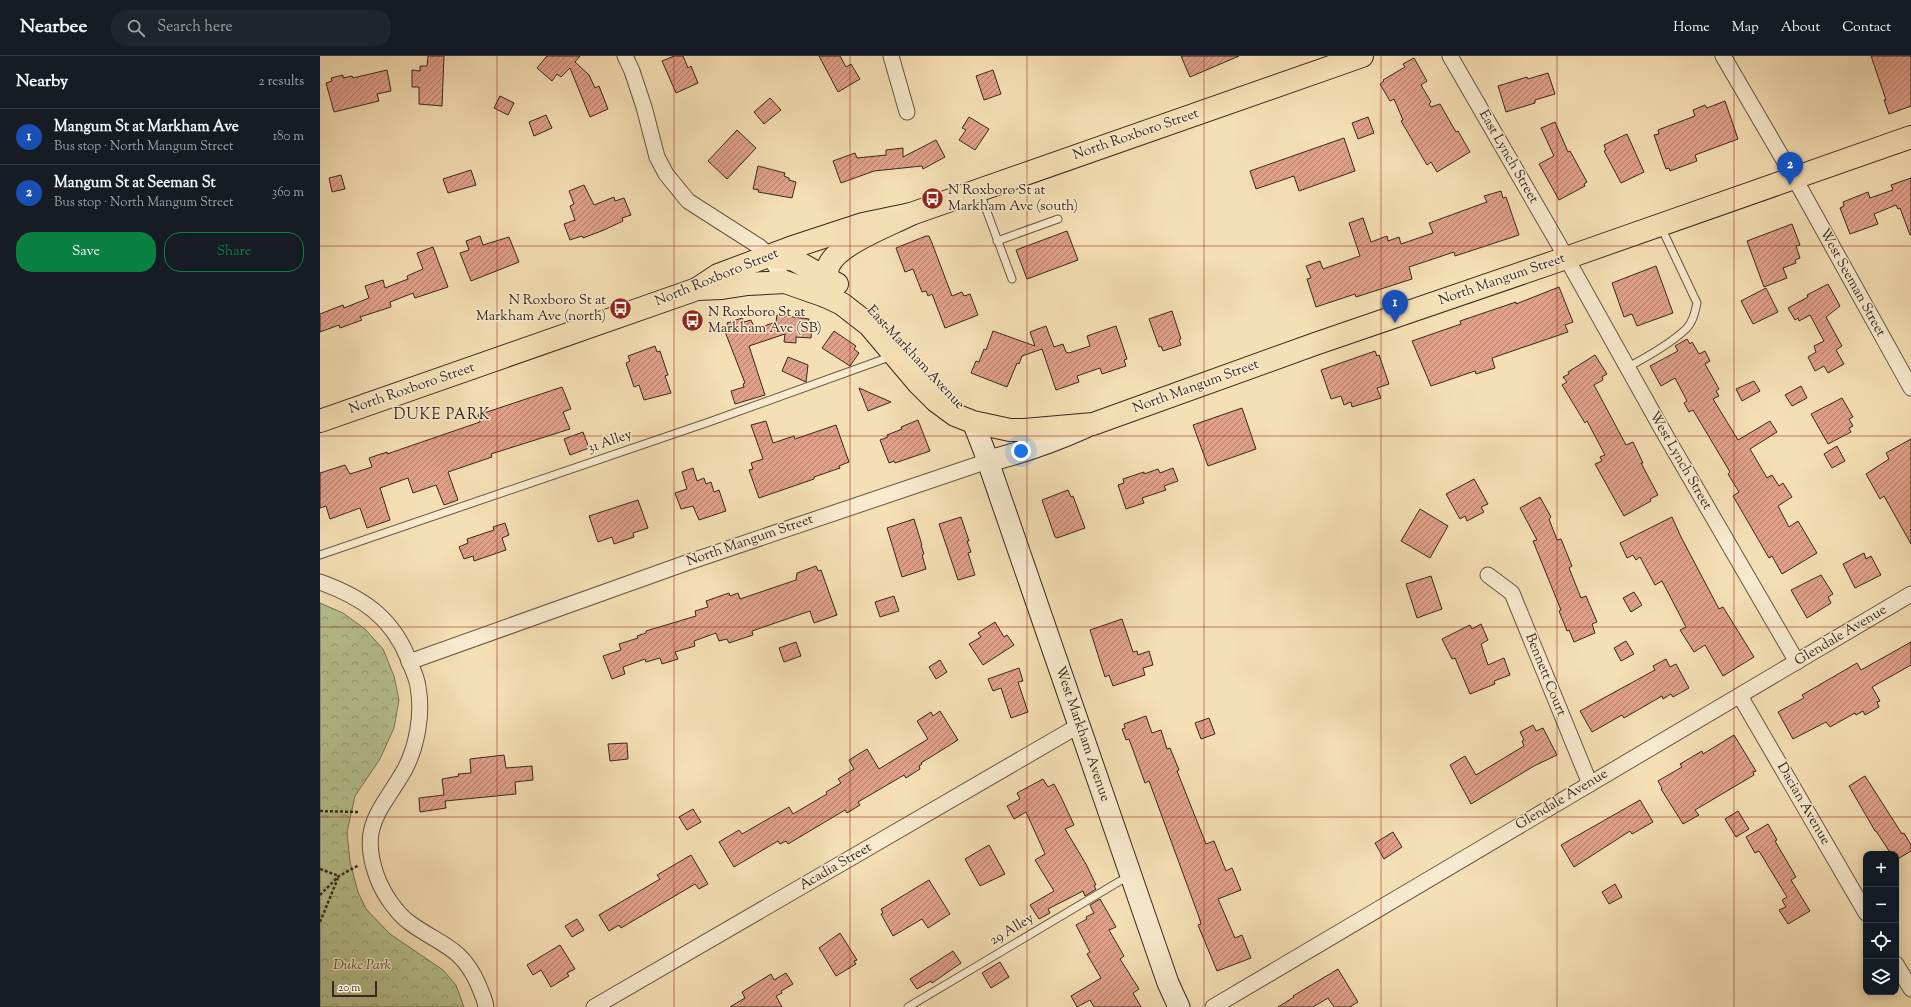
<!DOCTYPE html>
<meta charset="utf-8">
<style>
:root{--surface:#171b24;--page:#20242c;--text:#f1f3f6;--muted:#9ea1a6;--line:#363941;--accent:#0b8043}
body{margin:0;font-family:"Sorts Mill Goudy",serif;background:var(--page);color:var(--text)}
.controls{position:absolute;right:12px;bottom:12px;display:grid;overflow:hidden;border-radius:8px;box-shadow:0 2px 10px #0003}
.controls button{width:36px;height:36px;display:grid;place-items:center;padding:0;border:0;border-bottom:1px solid var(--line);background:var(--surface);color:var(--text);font:20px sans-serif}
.scale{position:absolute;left:12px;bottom:10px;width:45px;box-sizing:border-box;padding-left:4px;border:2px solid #38281f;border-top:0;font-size:11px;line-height:14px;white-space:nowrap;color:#38281f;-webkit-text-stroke:3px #f8eace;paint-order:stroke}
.you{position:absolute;left:701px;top:395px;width:14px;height:14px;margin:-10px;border:3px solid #fff;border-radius:50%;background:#1a73e8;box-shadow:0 0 0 6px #1a73e833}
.badge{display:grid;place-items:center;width:26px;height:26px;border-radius:50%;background:var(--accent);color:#fff;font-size:13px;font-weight:700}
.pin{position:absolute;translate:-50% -33px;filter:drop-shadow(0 1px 2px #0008)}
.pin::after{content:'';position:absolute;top:21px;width:14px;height:12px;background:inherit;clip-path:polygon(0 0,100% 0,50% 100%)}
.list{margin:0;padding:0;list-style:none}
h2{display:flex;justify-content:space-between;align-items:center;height:52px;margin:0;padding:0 16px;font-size:17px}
h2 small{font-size:13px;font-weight:400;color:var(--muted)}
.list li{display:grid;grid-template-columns:26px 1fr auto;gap:12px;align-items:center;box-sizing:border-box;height:56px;padding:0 16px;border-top:1px solid var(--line)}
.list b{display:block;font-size:15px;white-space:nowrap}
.list p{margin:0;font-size:13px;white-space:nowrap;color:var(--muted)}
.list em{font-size:13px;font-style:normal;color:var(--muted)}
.actions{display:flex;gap:8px;padding:12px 16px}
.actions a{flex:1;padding:9px 0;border:1px solid var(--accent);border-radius:16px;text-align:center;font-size:14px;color:var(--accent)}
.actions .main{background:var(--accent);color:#fff}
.icon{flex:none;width:22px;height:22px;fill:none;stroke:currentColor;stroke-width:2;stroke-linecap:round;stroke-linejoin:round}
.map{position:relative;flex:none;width:1591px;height:951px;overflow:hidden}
header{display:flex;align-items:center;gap:24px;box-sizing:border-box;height:56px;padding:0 20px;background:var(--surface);border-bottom:1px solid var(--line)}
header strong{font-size:19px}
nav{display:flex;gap:22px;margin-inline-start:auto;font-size:14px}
.search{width:280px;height:36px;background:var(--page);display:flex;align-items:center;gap:10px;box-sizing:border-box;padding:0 14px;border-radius:16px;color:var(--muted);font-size:15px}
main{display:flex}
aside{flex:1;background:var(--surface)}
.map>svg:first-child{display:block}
</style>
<header>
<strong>Nearbee</strong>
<div class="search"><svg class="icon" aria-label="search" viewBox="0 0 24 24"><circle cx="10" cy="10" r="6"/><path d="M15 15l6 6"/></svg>Search here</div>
<nav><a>Home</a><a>Map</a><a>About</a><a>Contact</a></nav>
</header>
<main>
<aside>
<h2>Nearby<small>2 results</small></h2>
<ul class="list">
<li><span class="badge" style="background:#1a4fb4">1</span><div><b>Mangum St at Markham Ave</b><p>Bus stop · North Mangum Street</p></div><em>180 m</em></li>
<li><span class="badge" style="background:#1a4fb4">2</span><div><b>Mangum St at Seeman St</b><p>Bus stop · North Mangum Street</p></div><em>360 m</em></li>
</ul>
<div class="actions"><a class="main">Save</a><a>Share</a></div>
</aside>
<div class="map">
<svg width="1591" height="951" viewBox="0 0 1591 951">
<defs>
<pattern id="park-crowns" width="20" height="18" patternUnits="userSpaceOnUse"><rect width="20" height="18" fill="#b7c390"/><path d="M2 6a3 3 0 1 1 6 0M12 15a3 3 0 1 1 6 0" fill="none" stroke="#969e75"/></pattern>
<pattern id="building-hatch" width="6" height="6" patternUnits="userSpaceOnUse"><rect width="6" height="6" fill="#e0a089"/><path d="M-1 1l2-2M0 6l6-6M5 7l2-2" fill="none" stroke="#b7826f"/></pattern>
</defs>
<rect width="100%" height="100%" fill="#f5dfb4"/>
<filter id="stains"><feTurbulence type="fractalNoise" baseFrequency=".005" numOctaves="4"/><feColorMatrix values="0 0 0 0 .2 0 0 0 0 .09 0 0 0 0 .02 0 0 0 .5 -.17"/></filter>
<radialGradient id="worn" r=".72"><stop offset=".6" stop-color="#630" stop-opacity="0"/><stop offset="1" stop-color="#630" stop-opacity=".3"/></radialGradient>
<path fill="url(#park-crowns)" stroke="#787658" d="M0,547L23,557L45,573L63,593L74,620L79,644L74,672L60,703L35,740L27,776L30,806L38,836L46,853L70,878L123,914L136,929L144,951H0Z"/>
<g fill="url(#building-hatch)" stroke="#38281f">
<path d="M108,0H124L122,50L99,48V31H92V14L100,15V10H107Z"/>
<path d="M227,0H260L255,6L269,19L275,32L279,30L288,53L270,61L250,12L241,21L237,18L232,25L217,12Z"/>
<path d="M354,0H363L368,12L371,10L378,27L356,37L342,5Z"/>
<path d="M499,0H520L526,11L531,8L540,23L518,36Z"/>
<path d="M861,0H919L870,21Z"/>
<path d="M1551,0H1591V50L1569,58L1564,44H1566Z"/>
<path d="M1094,2L1107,25L1101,29L1111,46L1109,48L1111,51L1120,48L1136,76L1138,75L1150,96L1117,116L1111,106L1107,109L1081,65L1083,64L1074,43L1070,45L1060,28L1064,25L1063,24L1085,11L1083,8Z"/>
<path d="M67,14L71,35L57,38L59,45L14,56L6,27L12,25L11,22L23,19V22L32,20L33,22Z"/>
<path d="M673,14L681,38L664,44L656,20Z"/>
<path d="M1228,17L1235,38L1215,44V47L1186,56L1178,30L1207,21L1208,23Z"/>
<path d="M180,40L194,47L188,59L174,52Z"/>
<path d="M450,42L461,54L444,68L434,56Z"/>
<path d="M1405,45L1418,83L1375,99L1377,105L1350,115L1349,112L1346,113L1334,79L1339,78L1338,74L1375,60L1373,54L1385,49L1387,52Z"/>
<path d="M226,59L232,72L214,80L209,66Z"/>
<path d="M649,61L669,73L655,94L639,84L646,74L642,72Z"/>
<path d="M1048,61L1054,77L1038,83L1032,67Z"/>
<path d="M1235,66L1248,96L1250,95L1267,126L1264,128L1265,130L1239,144L1219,108L1234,100L1221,72Z"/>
<path d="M417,74L436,92L407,123L388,105Z"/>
<path d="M1307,78L1324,116L1301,127L1284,95L1286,94L1284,89Z"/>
<path d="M1024,82L1035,115L979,135L974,120L936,133L930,115Z"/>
<path d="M616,84L625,101L603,113L602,110L554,115L521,127L513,105L535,97L537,102L566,99V94L583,92V101Z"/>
<path d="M438,110L465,117L464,120L469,122V124L476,126L472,142L438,136L439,134L433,133Z"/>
<path d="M151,114L156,129L128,137L123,123Z"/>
<path d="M21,119L25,133L12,136L9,122Z"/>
<path d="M1591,122V179H1590L1580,152L1578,153L1576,149L1554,158L1558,168L1530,178L1520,152L1524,150L1523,146L1548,136L1550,142L1573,134L1571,129Z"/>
<path d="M264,129L274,149L294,141L295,145L304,142L311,159L302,162L303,165L284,174L263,182L262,180L250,184L244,168L255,164L250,150L254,148L249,135Z"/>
<path d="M1181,135L1183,142L1186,141L1199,179L1135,200L1134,196L1089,211L1092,223L1036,241L1035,238L996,251L987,223L991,222L986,210L1000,205L1003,213L1040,200L1029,167L1043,162L1051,186L1067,180L1068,185L1079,181L1081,188L1113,177L1109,167L1167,146L1164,140Z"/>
<path d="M1472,168L1480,189L1476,190L1480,202L1475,204L1476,207L1463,212L1467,222L1444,231L1427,185Z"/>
<path d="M747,175L758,204L707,223L696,194Z"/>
<path d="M160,180L163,189L189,181L199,206L151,225L140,197L149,194L146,185Z"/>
<path d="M606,180H609L612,187L632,240L642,236L644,240L650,238L658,259L625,272L612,238L608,240L606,235L602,236L593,213L585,216L576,192Z"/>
<path d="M113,191L128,231L95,242L93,237L70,246L71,251L40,261L42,264L20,272L19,269L0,276V258L23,249L24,252L49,242L45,230L63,224L65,232L88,223L87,220L103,213L97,197Z"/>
<path d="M1336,210L1353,257L1317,270L1312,258L1304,261L1292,227Z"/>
<path d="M1508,228L1520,250L1506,261L1522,290L1516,294L1524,308L1508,317L1504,310L1495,315L1488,301L1496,296L1494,290L1504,285L1490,259L1479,265L1478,262L1475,264L1468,252L1488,241L1487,239Z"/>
<path d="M1239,231L1253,266L1245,269L1248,276L1172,302L1175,312L1156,318L1155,315L1111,330L1092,285L1141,268L1140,265L1196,246V248Z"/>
<path d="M1446,232L1458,256L1433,268L1421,245Z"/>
<path d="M852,255L861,283L859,284L861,289L843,295L841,290L839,291L829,263Z"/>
<path d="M457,259L489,263L488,268H492L491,282L476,281V287L464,286L465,278L429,290L445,339L415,348L411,335L424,331L423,328L425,327L404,273L409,271L407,267L422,262L424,266L431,264L435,273L456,266Z"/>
<path d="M726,270L734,291L743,288L746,296L749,297L770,290L767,280L796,270L807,303L804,304L806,310L782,318L780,312L757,320L759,326L736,334L722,293L702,300L699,308L697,307L687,331L651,317L656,305L659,306L664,293L666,294L673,275L715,290L710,276Z"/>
<path d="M514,275L536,290L534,293L539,297L530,310L502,292Z"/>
<path d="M1367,283L1370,288L1372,286L1379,298L1385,295L1390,305L1385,308L1399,333L1396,335L1399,340L1393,343L1418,384L1450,365L1457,376L1430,393L1447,422L1452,419L1459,430L1463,427L1472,441L1458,450L1469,471L1478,465L1497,497L1462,518L1452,500L1449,502L1413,440L1419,436L1408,418L1410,416L1373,354L1369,356L1364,347L1367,345L1355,322L1341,330L1330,310L1358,295L1355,290Z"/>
<path d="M335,290L337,296L340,295L348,319L345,320L351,337L324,344L319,329L314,331L306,307L310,305L308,300Z"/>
<path d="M1055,295L1057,300L1059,299L1069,328L1057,332L1061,342L1032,351L1031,346L1024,349L1021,340L1011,343L1001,314Z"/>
<path d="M1275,299L1287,318L1282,321L1283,324L1274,329L1306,389L1313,386L1323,407H1321L1338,439L1330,443L1331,445L1304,460L1275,408L1282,405L1280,401L1285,399L1267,365L1265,367L1242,329L1247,326L1243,321L1249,318L1248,316Z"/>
<path d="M468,301L488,309L486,326L462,315Z"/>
<path d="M1434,325L1440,335L1422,345L1416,333Z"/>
<path d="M1481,330L1487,342L1472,350L1465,339Z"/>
<path d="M242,331L251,353L243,356L250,373L171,398L172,401L128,416L138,444L124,449L116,429L93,437L88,422L60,432L70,464L47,472L40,452L10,463L6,450L0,452V417L25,409L30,418L52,411L49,402L67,396V398L160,366L158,359Z"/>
<path d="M539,332L571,346L548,355Z"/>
<path d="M1522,342L1533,361L1529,363L1533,370L1529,372L1531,376L1508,388L1491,358Z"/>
<path d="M922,352L936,393L888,410L873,369Z"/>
<path d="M598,364L610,395L575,407L574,405L569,407L560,384L568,381L567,379L582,373L581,371Z"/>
<path d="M446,365L453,387L474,380L475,383L516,369L529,406L519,410L520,412L494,421V423L439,442L429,414L433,413L431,407L443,403L431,369Z"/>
<path d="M263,376L269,392L250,399L244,383Z"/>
<path d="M1591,383V488L1564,440L1560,443L1546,418L1569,403L1566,397Z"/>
<path d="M1517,390L1525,405L1512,412L1504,398Z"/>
<path d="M373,412L377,425L384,422L386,428L391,426L394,436L399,434L406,455L379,464L373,450L361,453L355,437L367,433L362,416Z"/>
<path d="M853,412L858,425L844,430L846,434L822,442L824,447L806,453L798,429L804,427L803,423L824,416V418L838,413L840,417Z"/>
<path d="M1154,423L1168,448L1161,451L1164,456L1147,465L1145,460L1140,463L1126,438Z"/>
<path d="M748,434L751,441L753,440L765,472L737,482L735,481L722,444Z"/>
<path d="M1220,441L1231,461L1229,463L1237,484L1241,483L1252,510L1249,512L1261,542L1266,540L1277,566L1272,568L1275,577L1254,586L1249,574L1247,575L1239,555L1241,554L1213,485L1217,484L1200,452Z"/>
<path d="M318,444L328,472L313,477L314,481L294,488L292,481L278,486L269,460Z"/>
<path d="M1100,453L1128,470L1110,502L1081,485Z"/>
<path d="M641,461L649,485H647L651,496L648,497L655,519L638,524L619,468Z"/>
<path d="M1352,461L1361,481L1399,553L1403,551L1434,601L1403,620L1385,589L1374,596L1360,574L1366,571L1342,525L1335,529L1320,501L1316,504L1313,499L1307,502L1300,487Z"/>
<path d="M594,463L602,489H601L604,498L602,499L606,513L582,521L567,472Z"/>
<path d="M185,467L189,479L182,482L186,494L154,505L153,500L144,503L139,491L148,487L147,483L174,474L173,471Z"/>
<path d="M1544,497L1546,503L1551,500L1561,519L1535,532L1523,508Z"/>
<path d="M496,510L498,515L501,514L517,559L494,567L490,555L432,575L433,579L409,587L407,583L399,585L396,577L374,585L375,590L355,596L358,603L342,608L340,602L326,606L325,603L303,611L305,618L292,623L283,600L301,594L299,588L318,582L317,580L326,577V575L376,560L375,555L388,551L386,545L409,537L410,540L418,537L420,543L476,524L477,517Z"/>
<path d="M1501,519L1513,538L1508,541L1511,547L1487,562L1471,534Z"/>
<path d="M1111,520L1122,553L1097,562L1086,528Z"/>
<path d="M1314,536L1322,549L1311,556L1303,542Z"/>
<path d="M574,540L579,555L560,561L555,546Z"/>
<path d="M802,563L813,596L817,595L818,599L829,595L833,609L823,612L825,619L793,630L789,619L785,621L770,574Z"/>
<path d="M675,566L684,581L687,579L694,589L663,609L649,588L661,581L658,577Z"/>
<path d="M1161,568L1168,584L1161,588L1168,609L1184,602L1190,619L1174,625L1175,628L1150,638L1135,602L1132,603L1122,583L1150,569L1152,573Z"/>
<path d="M1306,585L1314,598L1301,605L1294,592Z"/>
<path d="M476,586L481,600L464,606L459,592Z"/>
<path d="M1591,586V609L1552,631L1560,645L1557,646L1559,651L1545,659L1543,655L1536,659L1535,657L1510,671L1506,666L1473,683L1458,656L1484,642L1482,639L1537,607L1541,614Z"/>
<path d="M1346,603L1350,611L1356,608L1369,632L1353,641L1351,638L1343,643L1342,640L1304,662L1302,659L1272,676L1260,655L1335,614L1333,610Z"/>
<path d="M620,604L627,616L616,623L609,611Z"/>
<path d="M699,612L703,625L698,626L708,656L691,662L681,632L673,635L668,623Z"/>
<path d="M620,655L638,684L601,707L602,708L599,710L600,713L586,722L584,719L579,722L538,746L540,749L527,757L525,754L468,788L466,785L460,788L458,785L414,811L399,786L419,774L422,778L469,751L473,758L507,738L506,736L521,727L518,723L534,713L529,704L547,693L559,713L608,683L597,665L611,656L613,660Z"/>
<path d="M826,660L832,677L841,674L847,693L850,692L859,714L857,715L886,788L894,785L906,815L912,812L921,834L898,843L915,882L922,879L931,902L897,915L878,869L881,868L879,861L829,725L825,727L809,683L806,684L802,673L805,672L804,668Z"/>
<path d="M889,662L895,678L881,683L875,667Z"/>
<path d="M1213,669L1216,675L1223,672L1237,699L1214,710L1151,748L1130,709L1145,700L1156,719L1204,690L1202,685L1204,684L1200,676Z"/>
<path d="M1414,679L1436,715L1433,716L1434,719L1375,754L1379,759L1363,768L1341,733L1342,732L1338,725L1362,711L1360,708L1382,695L1383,698Z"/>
<path d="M307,687L308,703L290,705L288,688Z"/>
<path d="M184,699L186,712L212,710L213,724L195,726L196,738L125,745L126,752L100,756L99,742L124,739L122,723L139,720L138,718L151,717L150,703Z"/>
<path d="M1545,720L1582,778L1584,777L1591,789V795L1576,804V798H1571L1556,775H1555L1529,730Z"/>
<path d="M723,723L728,731L734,728L741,741L754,769L745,773L766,808L776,829L774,830L776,833L765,840L763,835L728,853L730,857L719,863L710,849L734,835L715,804L725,798L706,756L694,763L687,750L700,743L697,737Z"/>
<path d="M1320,744L1333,766L1312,778L1310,775L1254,811L1241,789Z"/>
<path d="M373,753L381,766L367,774L359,761Z"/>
<path d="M1418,755L1429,773L1416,781L1405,763Z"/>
<path d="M1448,768L1457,784L1455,785L1476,821L1471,824L1490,855L1468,868L1459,854L1466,851L1462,844L1467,841L1439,795L1435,797L1426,781Z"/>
<path d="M1073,776L1082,791L1064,803L1055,787Z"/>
<path d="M669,789L685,818L660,830L645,803Z"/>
<path d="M371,799L388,828L379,833L375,828L301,872L299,869L289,875L279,859L340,823L337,819Z"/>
<path d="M609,824L630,858L608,872L602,863L573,880L561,858L563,857L561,853Z"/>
<path d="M1295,828L1302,841L1289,848L1282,836Z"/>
<path d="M780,843L796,871L789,874L804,900L800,903L819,933L813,937L821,951H774L770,944L757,951L751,940L781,922L767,898L770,896L756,869L767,863L766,861L774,857L770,849Z"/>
<path d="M257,863L264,874L252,881L245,870Z"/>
<path d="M520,877L537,904L534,905L536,908L516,920L499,892Z"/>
<path d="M240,889L255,913L247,917L249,920L231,931L221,914L213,919L207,909Z"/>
<path d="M633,895L641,907L612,927L611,925L597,933L590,923Z"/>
<path d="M680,906L689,921L671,932L662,917Z"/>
<path d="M1018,913L1038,946L1030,951H1014L1008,942L993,951H958L974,941L973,940Z"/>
<path d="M466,917L473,928L461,935L462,937L456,940L462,951H410L425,942L422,936L451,918L454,924Z"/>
</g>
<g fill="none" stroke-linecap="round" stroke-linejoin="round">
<defs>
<g id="lane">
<path d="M660,137L692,223"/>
<path d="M677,185L738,163"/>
<path d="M1308,311C1327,301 1351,287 1366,273C1373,266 1375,256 1377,247L1341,171"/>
<path d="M0,499L389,366L575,299L585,291"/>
<path d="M588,951L800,825L809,822"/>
</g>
<g id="street">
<path d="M305,0L312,15L324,51L337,101L346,118L368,145L440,191L449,200L465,226"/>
<path d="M571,0L587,56"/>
<path d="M1130,0L1238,187L1343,375L1477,606"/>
<path d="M1403,0L1480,132L1591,332"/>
<path d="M1168,519L1192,537L1270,728"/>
<path d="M0,526C41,541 71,560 88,602C91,611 97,621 98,631C103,657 97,690 85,713C62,754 38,769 57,821C63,837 76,857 90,867C120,889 141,890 158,928C161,936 165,943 166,951"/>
<path d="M89,606L366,507L668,405"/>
<path d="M1420,640L1546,857"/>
<path d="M1576,908L1591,933"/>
<path d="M274,951L758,670"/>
<path d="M893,951L1591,538"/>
</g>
<g id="secondary">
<path d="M653,366L664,394L848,927L859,951"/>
<path d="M668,405C701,397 735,385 766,371"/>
</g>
<g id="primary">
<path d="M449,200L474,204L517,228"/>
<path d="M377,233L402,232L428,228L465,226L505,240L522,248L549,269L598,327L616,345L635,359L653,366L690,374H704L773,368L995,288L1246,202L1591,81"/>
<path d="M505,240C505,229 504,219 509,209C518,188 570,169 591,158L1042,0"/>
<path d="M0,365L377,233L398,219L470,192L543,168L591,158"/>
</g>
</defs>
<use href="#lane" stroke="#675644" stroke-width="9"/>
<use href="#street" stroke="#675644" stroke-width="17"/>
<use href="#secondary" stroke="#38281f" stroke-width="23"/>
<use href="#primary" stroke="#38281f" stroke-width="24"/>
<g stroke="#38281f" stroke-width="2.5" stroke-dasharray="3 2" stroke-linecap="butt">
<path d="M0,755L39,756"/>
<path d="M0,813L19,820"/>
<path d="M0,839L19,820L39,809"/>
<path d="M0,866L18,822"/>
</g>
<use href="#lane" stroke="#f8eace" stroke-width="7"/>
<use href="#street" stroke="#f8eace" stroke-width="15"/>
<use href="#secondary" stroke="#f8eace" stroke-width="21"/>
<use href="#primary" stroke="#f5dfb4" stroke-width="22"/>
</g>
<path fill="none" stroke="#8f2418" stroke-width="1" stroke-opacity="0.55" d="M177,0V951M354,0V951M530,0V951M707,0V951M884,0V951M1061,0V951M1237,0V951M1414,0V951M0,190H1591M0,380H1591M0,571H1591M0,761H1591"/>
<defs>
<symbol id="bus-disc" viewBox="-11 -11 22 22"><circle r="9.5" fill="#8f2418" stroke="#f8eace"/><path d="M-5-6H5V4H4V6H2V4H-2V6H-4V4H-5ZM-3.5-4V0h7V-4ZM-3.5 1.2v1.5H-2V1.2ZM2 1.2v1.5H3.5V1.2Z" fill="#fff"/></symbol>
</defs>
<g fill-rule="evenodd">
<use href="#bus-disc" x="600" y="130" width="25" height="25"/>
<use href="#bus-disc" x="288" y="240" width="25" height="25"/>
<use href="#bus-disc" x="360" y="252" width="25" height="25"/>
</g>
<g text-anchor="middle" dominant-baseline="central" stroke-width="3" stroke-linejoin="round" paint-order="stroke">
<g font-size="14" fill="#38281f" stroke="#f8eace">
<text transform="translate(816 79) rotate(-19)">North Roxboro Street</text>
<text transform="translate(1188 101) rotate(60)">East Lynch Street</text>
<text transform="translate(397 222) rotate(-22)">North Roxboro Street</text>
<text transform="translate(1182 224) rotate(-19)">North Mangum Street</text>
<text transform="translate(1532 227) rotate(61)">West Seeman Street</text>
<text transform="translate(595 302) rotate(47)">East Markham Avenue</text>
<text transform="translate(876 331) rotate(-20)">North Mangum Street</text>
<text transform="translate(92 333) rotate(-19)">North Roxboro Street</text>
<text transform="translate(290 386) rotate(-19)">31 Alley</text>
<text transform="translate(1360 405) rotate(60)">West Lynch Street</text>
<text transform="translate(430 485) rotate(-19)">North Mangum Street</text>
<text transform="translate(1521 580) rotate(-31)">Glendale Avenue</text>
<text transform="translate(1225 619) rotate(68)">Bennett Court</text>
<text transform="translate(762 678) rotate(71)">West Markham Avenue</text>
<text transform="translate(1242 744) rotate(-31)">Glendale Avenue</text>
<text transform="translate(1483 748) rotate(60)">Dacian Avenue</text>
<text transform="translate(516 811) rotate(-30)">Acadia Street</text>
<text transform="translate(692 874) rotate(-31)">29 Alley</text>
</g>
<g font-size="14" fill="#38281f" stroke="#f8eace" text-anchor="start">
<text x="628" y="135">N Roxboro St at<tspan x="628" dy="16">Markham Ave (south)</tspan></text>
<text x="286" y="245" text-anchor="end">N Roxboro St at<tspan x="286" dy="16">Markham Ave (north)</tspan></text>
<text x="388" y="257">N Roxboro St at<tspan x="388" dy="16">Markham Ave (SB)</tspan></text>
</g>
<g font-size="14" font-style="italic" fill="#584f3b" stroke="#f8eace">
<text x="42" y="910">Duke Park</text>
</g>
<g font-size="15" letter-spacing="1" fill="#38281f" stroke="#f8eace">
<text x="122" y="359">DUKE PARK</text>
</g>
</g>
<rect width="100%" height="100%" filter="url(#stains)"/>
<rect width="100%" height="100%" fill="url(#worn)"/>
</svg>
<div class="controls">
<button>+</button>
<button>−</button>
<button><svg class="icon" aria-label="locate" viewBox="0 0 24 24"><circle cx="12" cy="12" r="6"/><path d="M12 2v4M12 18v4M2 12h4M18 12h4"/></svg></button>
<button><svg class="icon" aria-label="layers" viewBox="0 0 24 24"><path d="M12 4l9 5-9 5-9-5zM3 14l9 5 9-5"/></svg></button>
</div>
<div class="scale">20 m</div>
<div class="you"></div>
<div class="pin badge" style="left:1075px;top:267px;background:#1a4fb4">1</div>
<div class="pin badge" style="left:1470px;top:129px;background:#1a4fb4">2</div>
</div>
</main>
